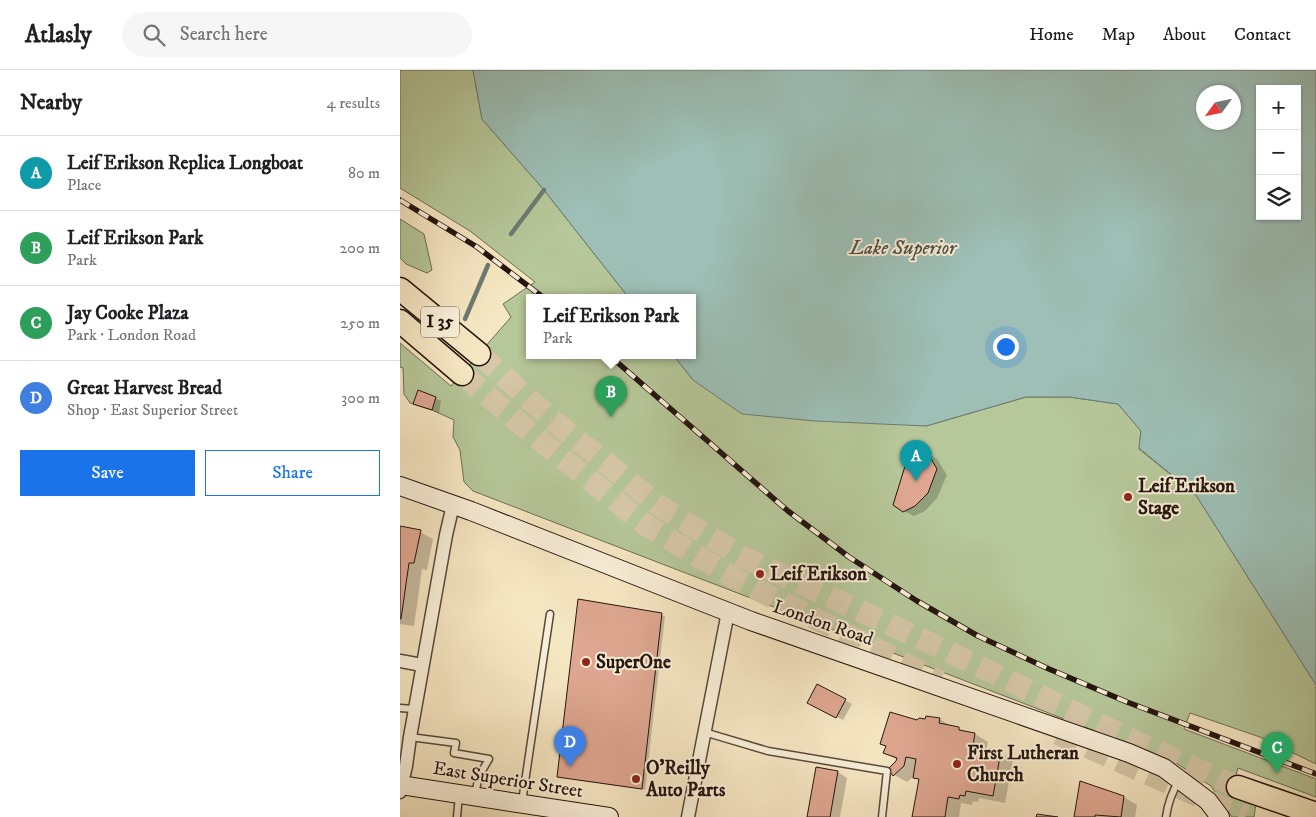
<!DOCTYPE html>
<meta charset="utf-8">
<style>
:root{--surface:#fff;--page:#f6f6f6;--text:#202124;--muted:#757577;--line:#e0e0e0;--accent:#1a73e8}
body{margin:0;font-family:"IM FELL DW Pica",serif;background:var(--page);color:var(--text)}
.controls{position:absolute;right:15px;top:15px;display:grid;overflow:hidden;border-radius:0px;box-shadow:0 1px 4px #0004}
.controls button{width:45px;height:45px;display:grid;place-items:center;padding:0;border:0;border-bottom:1px solid var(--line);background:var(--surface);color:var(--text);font:25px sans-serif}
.compass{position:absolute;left:796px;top:15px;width:45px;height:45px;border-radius:50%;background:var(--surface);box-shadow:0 1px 4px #0004;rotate:237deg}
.you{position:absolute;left:605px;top:276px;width:18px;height:18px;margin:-12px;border:4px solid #fff;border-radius:50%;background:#1a73e8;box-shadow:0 0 0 8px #1a73e833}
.badge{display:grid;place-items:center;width:32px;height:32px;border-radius:50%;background:var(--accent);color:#fff;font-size:16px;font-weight:700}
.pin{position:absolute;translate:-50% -41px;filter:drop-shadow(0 1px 2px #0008)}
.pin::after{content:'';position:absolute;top:26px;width:18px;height:15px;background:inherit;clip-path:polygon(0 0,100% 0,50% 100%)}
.popup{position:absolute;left:126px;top:224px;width:170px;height:65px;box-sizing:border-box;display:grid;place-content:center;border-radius:0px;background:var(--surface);filter:drop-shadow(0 1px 4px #0005);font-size:16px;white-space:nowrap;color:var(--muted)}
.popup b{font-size:19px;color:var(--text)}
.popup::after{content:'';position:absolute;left:50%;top:100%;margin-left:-10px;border:10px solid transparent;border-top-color:var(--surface)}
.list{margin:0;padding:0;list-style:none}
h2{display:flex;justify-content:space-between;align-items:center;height:65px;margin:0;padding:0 20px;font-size:21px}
h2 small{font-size:16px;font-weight:400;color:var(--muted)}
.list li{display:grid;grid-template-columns:32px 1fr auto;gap:15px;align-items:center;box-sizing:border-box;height:75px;padding:0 20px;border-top:1px solid var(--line)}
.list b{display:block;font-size:19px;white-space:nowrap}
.list p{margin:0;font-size:16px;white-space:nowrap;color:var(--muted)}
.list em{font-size:16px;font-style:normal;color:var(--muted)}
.actions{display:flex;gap:10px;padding:15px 20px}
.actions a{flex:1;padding:11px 0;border:1px solid var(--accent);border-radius:0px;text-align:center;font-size:18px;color:var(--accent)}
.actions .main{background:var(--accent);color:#fff}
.icon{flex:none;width:28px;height:28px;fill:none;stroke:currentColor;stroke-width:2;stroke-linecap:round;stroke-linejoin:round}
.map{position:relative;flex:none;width:916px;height:747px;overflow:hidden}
header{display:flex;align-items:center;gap:30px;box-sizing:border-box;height:70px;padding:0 25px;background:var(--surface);border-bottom:1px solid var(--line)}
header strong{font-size:24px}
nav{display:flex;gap:28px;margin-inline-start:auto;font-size:18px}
.search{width:350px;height:45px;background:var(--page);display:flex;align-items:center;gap:12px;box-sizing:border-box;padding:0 18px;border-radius:28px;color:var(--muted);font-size:19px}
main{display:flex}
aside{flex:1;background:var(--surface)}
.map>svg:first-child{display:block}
</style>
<header>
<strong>Atlasly</strong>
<div class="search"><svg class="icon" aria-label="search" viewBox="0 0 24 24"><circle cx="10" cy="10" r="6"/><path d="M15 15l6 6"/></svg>Search here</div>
<nav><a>Home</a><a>Map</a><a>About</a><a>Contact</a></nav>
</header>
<main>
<aside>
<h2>Nearby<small>4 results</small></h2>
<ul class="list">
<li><span class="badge" style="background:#0f9aa8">A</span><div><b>Leif Erikson Replica Longboat</b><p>Place</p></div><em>80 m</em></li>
<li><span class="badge" style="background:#2e9e5b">B</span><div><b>Leif Erikson Park</b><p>Park</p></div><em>200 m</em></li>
<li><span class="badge" style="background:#2e9e5b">C</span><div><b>Jay Cooke Plaza</b><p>Park · London Road</p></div><em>250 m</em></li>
<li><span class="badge" style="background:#3f7fe0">D</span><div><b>Great Harvest Bread</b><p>Shop · East Superior Street</p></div><em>300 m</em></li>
</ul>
<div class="actions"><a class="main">Save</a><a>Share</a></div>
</aside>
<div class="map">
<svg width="916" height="747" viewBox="0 0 916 747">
<rect width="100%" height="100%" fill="#f6e7c3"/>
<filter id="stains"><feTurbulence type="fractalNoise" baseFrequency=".004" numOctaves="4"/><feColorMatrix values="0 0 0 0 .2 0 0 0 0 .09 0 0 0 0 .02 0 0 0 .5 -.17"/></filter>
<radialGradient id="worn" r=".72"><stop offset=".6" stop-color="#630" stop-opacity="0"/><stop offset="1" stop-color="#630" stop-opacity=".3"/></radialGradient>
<g fill="#b6c799" stroke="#6d6e54">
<path d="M0,0H73L82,49L144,120L229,228H130V286H274L293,310L526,356L626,327H669L718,334L741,361L739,379L796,425L916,615V694L860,667L790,643L784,659L916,709V727L838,698L831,723L856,734L854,747H832L811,716L773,691L73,421L64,412L60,380L53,367L54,350L32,340L10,333L4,324L3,298L0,297V273L51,316L111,247L103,234L135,212L70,161L0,118Z"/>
<path d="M0,149L24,164L32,200L27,203L6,194L0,188Z"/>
</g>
<path fill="#9dbfb6" stroke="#6d7b73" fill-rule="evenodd" d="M73,0H916V615L796,425L739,378L741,361L718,334L669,327H626L526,356L415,351L342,344L293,310L274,286H292V228H229L144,120L82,49ZM860,19H897V146H860ZM804,22H834V52H804Z"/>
<g fill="#0003">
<path d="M35,328L41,331L39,343L14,334Z"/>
<path d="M527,383L537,389L547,405L537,428L525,441L514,446L504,441Z"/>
<path d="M0,457L20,462L33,469L27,500L22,499L14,556L0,554Z"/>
<path d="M179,530L265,546L245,720L158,707Z"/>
<path d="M418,616L452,634L443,650L409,632Z"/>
<path d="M539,649L553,657L575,664L588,672L586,680L600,683L613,690L605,733L579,728L578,732L573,731L572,735L561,733L559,747H514L520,710L513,707L507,712L494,705L498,690L485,683L487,677L481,673L517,652Z"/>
<path d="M438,702L447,708L440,747H408Z"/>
<path d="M724,727L737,735L735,747H675Z"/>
</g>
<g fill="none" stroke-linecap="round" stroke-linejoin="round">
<g stroke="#6d7b73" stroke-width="4.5">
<path d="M111,164L144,120"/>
<path d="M65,249L88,195"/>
</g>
</g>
<g fill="#dfa791" stroke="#24140e">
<path d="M18,320L36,327L32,340L13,334Z"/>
<path d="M527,382L537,399L528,423L515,436L503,442L493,435L506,393Z"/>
<path d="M0,456L21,460L14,493H9L1,549H0Z"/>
<path d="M178,529L262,543L242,719L157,707Z"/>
<path d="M417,614L446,629L436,648L407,633Z"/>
<path d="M490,642L517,650L519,648L525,649L526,646L540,648L539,653L559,657V660L575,663L573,676L601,681L593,726L566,721L565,726L560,725L559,729L548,727L545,747H512L519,709L513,708L516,689L506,687L504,696L493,706L488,699L496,691L497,688L483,683L486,676L480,674Z"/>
<path d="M416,697L438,701L430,747H407Z"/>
<path d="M680,711L724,726L721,747L695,745V747H674Z"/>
<path d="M637,744L658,747H636Z"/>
</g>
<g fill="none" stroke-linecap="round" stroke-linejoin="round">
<g stroke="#d6c7a8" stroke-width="22" stroke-dasharray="22 11" stroke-linecap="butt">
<path d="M79,284L150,348L261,437L345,488L528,572L747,677L838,717"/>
<path d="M62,304L136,367L247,456L334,508L540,611"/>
<path d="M658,664L845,747"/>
</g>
<defs>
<g id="lane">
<path d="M0,638L14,639"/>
<path d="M304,662L368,681L487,701L482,747"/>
<path d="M10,667L56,673L54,683L89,689L79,706L75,724"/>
<path d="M122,732L150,544"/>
<path d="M57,747L59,725"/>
<path d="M766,747C768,733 771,723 779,711"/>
</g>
<g id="street">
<path d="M0,591L22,595"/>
<path d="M0,722L6,696L10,667L46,465L53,435"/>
<path d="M288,747L328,542"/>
</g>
<g id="secondary">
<path d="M0,416L71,441L351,551L729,683L764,698L808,731L820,747"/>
<path d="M0,715L209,747"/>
</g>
<g id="highway">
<path d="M0,219L79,284"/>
<path d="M0,251L62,304"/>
<path d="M838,717L916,744"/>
</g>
</defs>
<use href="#lane" stroke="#58493b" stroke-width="9"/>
<use href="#street" stroke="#58493b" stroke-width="15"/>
<use href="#secondary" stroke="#24140e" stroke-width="20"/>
<use href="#highway" stroke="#24140e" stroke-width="25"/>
<use href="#lane" stroke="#f9efd8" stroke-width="6"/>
<use href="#street" stroke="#f9efd8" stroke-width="12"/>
<use href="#secondary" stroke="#f9efd8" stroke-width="18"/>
<use href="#highway" stroke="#f6e7c3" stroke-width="22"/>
<defs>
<g id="rail">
<path d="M0,130L77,177L144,228"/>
<path d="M210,286L388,441L449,487L517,531L578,566L649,599L727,632L916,704"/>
</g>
</defs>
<use href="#rail" stroke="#24140e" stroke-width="5.5"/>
<use href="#rail" stroke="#f9efd8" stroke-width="4" stroke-dasharray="11" stroke-linecap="butt"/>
</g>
<g fill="#8f2418" stroke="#f9efd8" stroke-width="2">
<circle cx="728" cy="427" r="5"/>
<circle cx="360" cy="504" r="5"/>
<circle cx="186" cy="592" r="5"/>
<circle cx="557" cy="694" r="5"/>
<circle cx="236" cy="709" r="5"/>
</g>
<g text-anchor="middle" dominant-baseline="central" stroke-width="4" stroke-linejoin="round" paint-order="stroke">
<rect fill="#f9efd8" stroke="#64564b" stroke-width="1" x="21" y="236.5" width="38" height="31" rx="4"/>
<g font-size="18" font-weight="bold" fill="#24140e">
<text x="40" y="252">I 35</text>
</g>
<g font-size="19" font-weight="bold" fill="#24140e" stroke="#f9efd8" text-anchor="start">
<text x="738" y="416">Leif Erikson<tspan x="738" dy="22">Stage</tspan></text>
<text x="370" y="504">Leif Erikson</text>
<text x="196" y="592">SuperOne</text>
<text x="567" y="683">First Lutheran<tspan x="567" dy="22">Church</tspan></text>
<text x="246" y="698">O'Reilly<tspan x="246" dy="22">Auto Parts</tspan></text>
</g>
<g font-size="19" fill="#24140e" stroke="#f9efd8">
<text transform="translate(423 553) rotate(19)">London Road</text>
<text transform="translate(108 710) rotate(9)">East Superior Street</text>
</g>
<g font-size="20" font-style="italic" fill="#4e5049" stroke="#f9efd8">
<text x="503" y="178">Lake Superior</text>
</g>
</g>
<rect width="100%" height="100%" filter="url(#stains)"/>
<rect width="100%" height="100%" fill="url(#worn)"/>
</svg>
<div class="controls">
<button>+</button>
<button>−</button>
<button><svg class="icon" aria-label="layers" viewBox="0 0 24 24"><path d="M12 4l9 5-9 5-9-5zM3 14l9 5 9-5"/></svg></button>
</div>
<svg class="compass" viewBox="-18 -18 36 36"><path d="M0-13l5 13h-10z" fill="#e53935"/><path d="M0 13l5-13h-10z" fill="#757577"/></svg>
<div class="you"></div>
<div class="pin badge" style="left:516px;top:411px;background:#0f9aa8">A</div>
<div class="pin badge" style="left:211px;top:347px;background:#2e9e5b">B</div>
<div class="popup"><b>Leif Erikson Park</b>Park</div>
<div class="pin badge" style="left:877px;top:703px;background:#2e9e5b">C</div>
<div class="pin badge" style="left:170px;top:697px;background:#3f7fe0">D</div>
</div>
</main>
